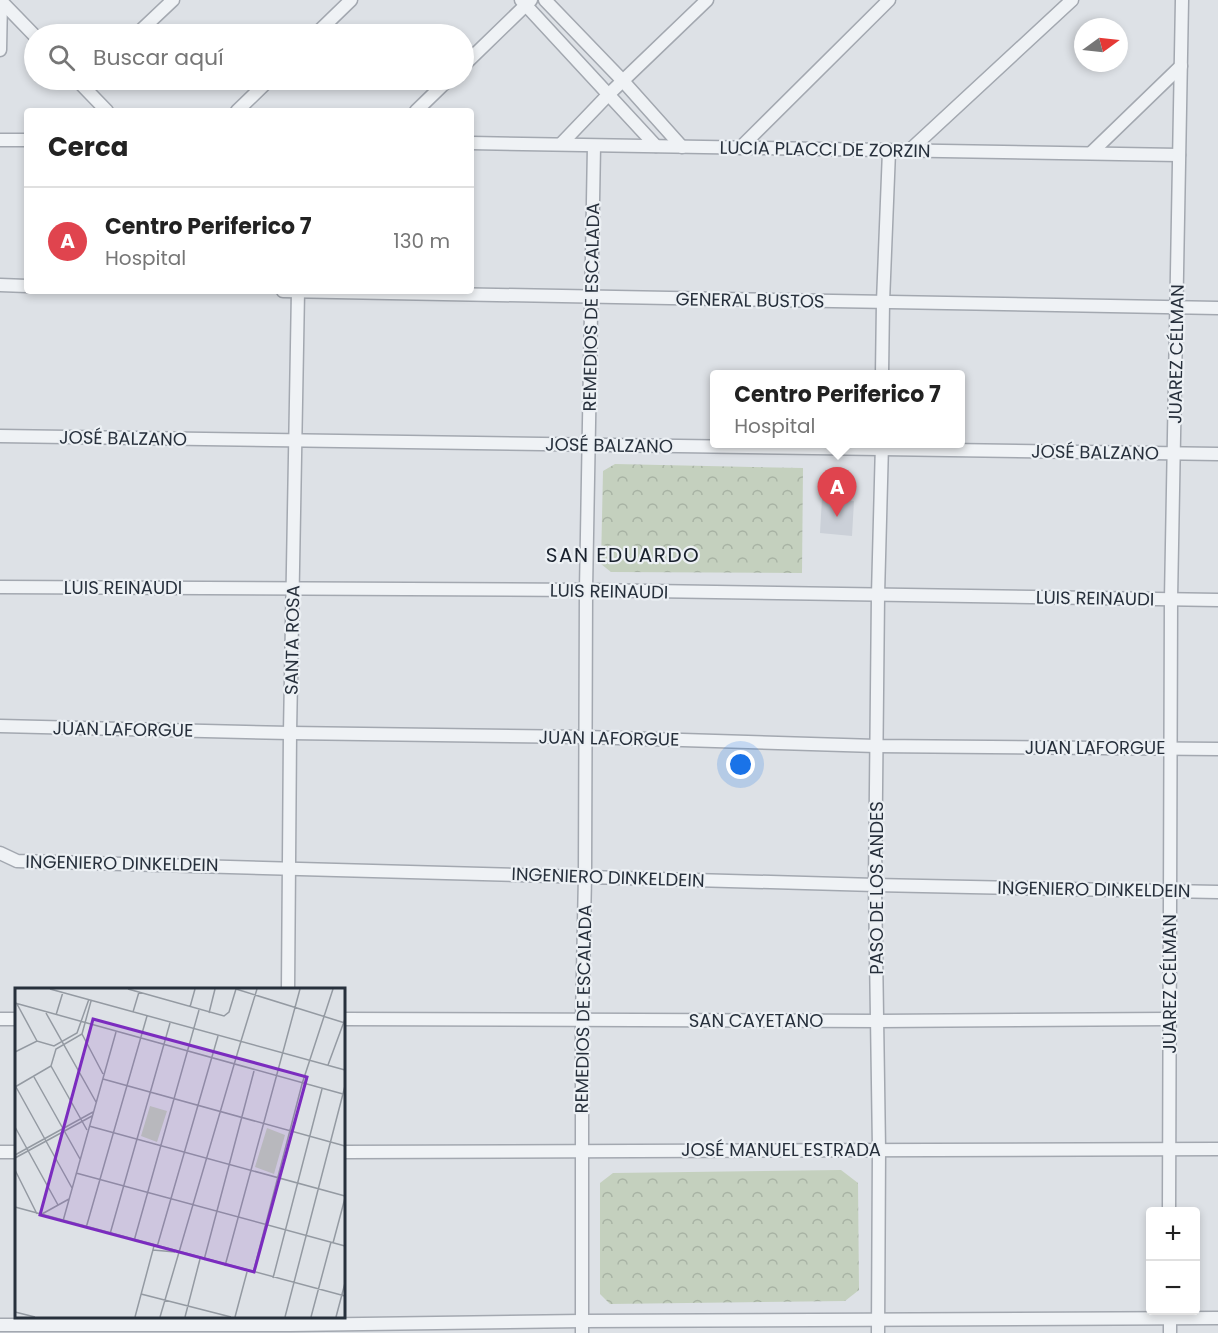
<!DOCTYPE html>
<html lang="es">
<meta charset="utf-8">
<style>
:root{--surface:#fff;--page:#f2f2f2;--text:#222;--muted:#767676;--line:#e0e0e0;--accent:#ea580c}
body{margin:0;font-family:Poppins,sans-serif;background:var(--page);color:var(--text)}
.controls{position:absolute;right:18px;bottom:18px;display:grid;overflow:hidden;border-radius:6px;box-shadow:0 3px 9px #0003}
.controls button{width:54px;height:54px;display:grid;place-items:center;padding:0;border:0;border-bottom:2px solid var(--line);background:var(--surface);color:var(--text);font:30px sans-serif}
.compass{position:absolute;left:1074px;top:18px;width:54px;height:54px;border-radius:50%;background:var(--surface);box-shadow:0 3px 9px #0003;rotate:75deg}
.you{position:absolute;left:741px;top:765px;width:21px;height:21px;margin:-15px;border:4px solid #fff;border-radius:50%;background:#1a73e8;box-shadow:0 0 0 9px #1a73e833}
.badge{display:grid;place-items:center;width:39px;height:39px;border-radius:50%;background:var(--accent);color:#fff;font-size:20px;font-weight:700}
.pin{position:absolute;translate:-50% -50px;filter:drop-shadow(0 2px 3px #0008)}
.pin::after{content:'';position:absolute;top:32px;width:21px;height:18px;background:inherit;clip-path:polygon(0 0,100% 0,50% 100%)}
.popup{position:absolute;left:710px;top:370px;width:255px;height:78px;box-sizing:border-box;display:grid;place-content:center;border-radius:6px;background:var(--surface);filter:drop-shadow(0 2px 4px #0005);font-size:20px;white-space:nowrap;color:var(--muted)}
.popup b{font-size:22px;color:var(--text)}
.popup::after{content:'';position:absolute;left:50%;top:100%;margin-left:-12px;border:12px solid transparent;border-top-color:var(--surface)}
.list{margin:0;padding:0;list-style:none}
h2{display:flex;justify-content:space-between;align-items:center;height:78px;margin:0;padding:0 24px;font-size:26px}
h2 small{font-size:20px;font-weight:400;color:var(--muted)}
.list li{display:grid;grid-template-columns:39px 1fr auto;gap:18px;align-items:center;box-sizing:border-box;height:108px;padding:0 24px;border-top:2px solid var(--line)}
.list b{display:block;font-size:22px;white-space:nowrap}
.list p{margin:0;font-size:20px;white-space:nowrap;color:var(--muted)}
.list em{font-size:20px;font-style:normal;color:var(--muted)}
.icon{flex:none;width:33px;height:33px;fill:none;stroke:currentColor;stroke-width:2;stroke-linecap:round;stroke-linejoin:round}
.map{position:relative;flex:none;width:1218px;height:1333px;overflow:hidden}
.search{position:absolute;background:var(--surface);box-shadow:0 3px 9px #0003;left:24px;top:24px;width:450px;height:66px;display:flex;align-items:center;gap:15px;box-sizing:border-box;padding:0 21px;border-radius:33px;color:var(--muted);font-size:22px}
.panel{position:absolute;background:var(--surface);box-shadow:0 3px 9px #0003;left:24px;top:108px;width:450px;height:186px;border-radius:6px}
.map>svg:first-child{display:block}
</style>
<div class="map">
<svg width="1218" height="1333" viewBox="0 0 1218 1333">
<defs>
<pattern id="park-crowns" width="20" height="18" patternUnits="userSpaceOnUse" patternTransform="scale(1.5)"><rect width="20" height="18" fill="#c4d0be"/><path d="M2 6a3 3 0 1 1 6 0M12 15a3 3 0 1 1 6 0" fill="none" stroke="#a8b3a4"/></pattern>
</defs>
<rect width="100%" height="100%" fill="#dde1e6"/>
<path fill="#cbd0d8" d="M822,498L854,501L852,536L820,533Z"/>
<g fill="url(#park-crowns)">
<path d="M615,464L803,468L802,573L611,572L601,564L603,471Z"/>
<path d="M841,1170L858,1183L859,1290L845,1301L610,1304L600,1294V1183L613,1173Z"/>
</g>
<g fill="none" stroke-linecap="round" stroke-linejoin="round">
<defs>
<g id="street">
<path d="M521,0L656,146"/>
<path d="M545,0L623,81L682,147"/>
<path d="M1,1L34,35"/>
<path d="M137,34L173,0"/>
<path d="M316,34L351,0"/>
<path d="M0,50L1,0"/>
<path d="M464,65L531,0"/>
<path d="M77,80L107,111"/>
<path d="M237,111L269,80"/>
<path d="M416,111L448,80"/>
<path d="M0,140H27"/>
<path d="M471,143L1179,155"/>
<path d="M561,144L608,95L707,0"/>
<path d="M740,148L889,0"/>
<path d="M910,150L1072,0"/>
<path d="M1091,153L1181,66"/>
<path d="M0,285L27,286"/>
<path d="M283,291L1218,308"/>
<path d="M882,374L883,302L889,151"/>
<path d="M0,436L1218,454"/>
<path d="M0,587L586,590L1218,600"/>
<path d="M0,726L290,733L585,737L876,746L1218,749"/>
<path d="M0,853L17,861L875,885L1218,892"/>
<path d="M288,990L290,733L298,291"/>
<path d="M0,1019H16"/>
<path d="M344,1019L878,1021L1169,1019"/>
<path d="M0,1152H16"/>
<path d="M344,1152L1218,1149"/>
<path d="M1169,1212L1171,599L1182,0"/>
<path d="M1170,1310V1333"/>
<path d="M0,1325H290L582,1321L1218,1318"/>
<path d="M582,1333V1019L585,876L586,590L594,146"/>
<path d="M878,1333L879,1149L875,885L878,595L882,444"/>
</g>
</defs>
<use href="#street" stroke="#a3a8b0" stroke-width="15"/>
<use href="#street" stroke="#eff2f5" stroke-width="12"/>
</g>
<g text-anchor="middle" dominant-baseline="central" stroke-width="4.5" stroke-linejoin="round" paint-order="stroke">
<g font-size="18" fill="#27303c" stroke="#ecf0f4">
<text transform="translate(825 149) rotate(1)">LUCIA PLACCI DE ZORZIN</text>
<text transform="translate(750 300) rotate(1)">GENERAL BUSTOS</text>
<text transform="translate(591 307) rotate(-89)">REMEDIOS DE ESCALADA</text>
<text transform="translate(1176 354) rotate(-89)">JUAREZ CÉLMAN</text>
<text transform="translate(123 438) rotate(1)">JOSÉ BALZANO</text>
<text transform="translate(609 445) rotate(1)">JOSÉ BALZANO</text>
<text transform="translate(1095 452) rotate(1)">JOSÉ BALZANO</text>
<text x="123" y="587">LUIS REINAUDI</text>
<text transform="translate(609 591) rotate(1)">LUIS REINAUDI</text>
<text transform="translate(1095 598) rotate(1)">LUIS REINAUDI</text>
<text transform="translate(292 640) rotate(-89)">SANTA ROSA</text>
<text transform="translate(123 729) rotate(1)">JUAN LAFORGUE</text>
<text transform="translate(609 738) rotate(1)">JUAN LAFORGUE</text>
<text x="1095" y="747">JUAN LAFORGUE</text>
<text transform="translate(122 863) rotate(1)">INGENIERO DINKELDEIN</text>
<text transform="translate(608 877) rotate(2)">INGENIERO DINKELDEIN</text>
<text transform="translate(876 888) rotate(-90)">PASO DE LOS ANDES</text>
<text transform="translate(1094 889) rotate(1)">INGENIERO DINKELDEIN</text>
<text transform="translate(1169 984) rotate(-90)">JUAREZ CÉLMAN</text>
<text transform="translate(583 1009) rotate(-89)">REMEDIOS DE ESCALADA</text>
<text x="756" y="1020">SAN CAYETANO</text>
<text x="781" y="1149">JOSÉ MANUEL ESTRADA</text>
</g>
<g font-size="20" letter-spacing="1.5" fill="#19212d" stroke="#ecf0f4">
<text x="623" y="555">SAN EDUARDO</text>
</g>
</g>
<g transform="translate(15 988)">
<rect width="330" height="330" fill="#dde1e6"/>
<path d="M135,118L152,123L142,154L126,148ZM252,140L270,147L259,186L240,179Z" fill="#c4d0be"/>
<path fill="none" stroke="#949aa2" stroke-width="1.5" d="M35,1L330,82M113,1L209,28L214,24L221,1M221,1L330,35M0,15L328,106M2,16L22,53M175,19L180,1M118,24L124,4M31,25L81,114M194,25L200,1M41,27L48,4M67,46L88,86M226,53L242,1M0,64L22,53L39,58L62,45L74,11M313,77L330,31M36,78L72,142M19,89L65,171M88,91L330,158M0,99L36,78L41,61L67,46L76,13M1,99L57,200M74,138L330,208M0,139L43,217M0,167L78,124M0,170L77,128M0,182L22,226M61,185L330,258M0,219L330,308M27,226L54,211M48,233L101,44M71,240L132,28M95,246L155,35M119,253L184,22M318,255L330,210M142,259L203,48M138,262L160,264M189,272L239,83M210,278L285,1M238,285L287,96L318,1M258,290L307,101M126,306L216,329M0,324L20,329M120,329L139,258M145,329L226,53M170,329L185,271M220,329L232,284M270,329L330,98M296,329L316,254M321,329L330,295"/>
<path fill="#7b2cbf" fill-opacity="0.15" stroke="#7b2cbf" stroke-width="3" d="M78,31L292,89L239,284L25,227Z"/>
<rect width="330" height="330" fill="none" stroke="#27303c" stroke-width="3"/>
</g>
</svg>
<div class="controls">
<button>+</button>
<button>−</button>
</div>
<svg class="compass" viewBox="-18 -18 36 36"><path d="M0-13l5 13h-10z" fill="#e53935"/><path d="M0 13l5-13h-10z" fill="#767676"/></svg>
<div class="you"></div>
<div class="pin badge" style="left:837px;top:517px;background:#e0444e">A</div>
<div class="popup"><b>Centro Periferico 7</b>Hospital</div>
<div class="search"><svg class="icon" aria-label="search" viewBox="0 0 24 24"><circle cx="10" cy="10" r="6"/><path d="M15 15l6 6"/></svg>Buscar aquí</div>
<section class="panel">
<h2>Cerca<small></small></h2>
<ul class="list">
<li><span class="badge" style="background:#e0444e">A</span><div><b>Centro Periferico 7</b><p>Hospital</p></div><em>130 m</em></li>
</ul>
</section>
</div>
